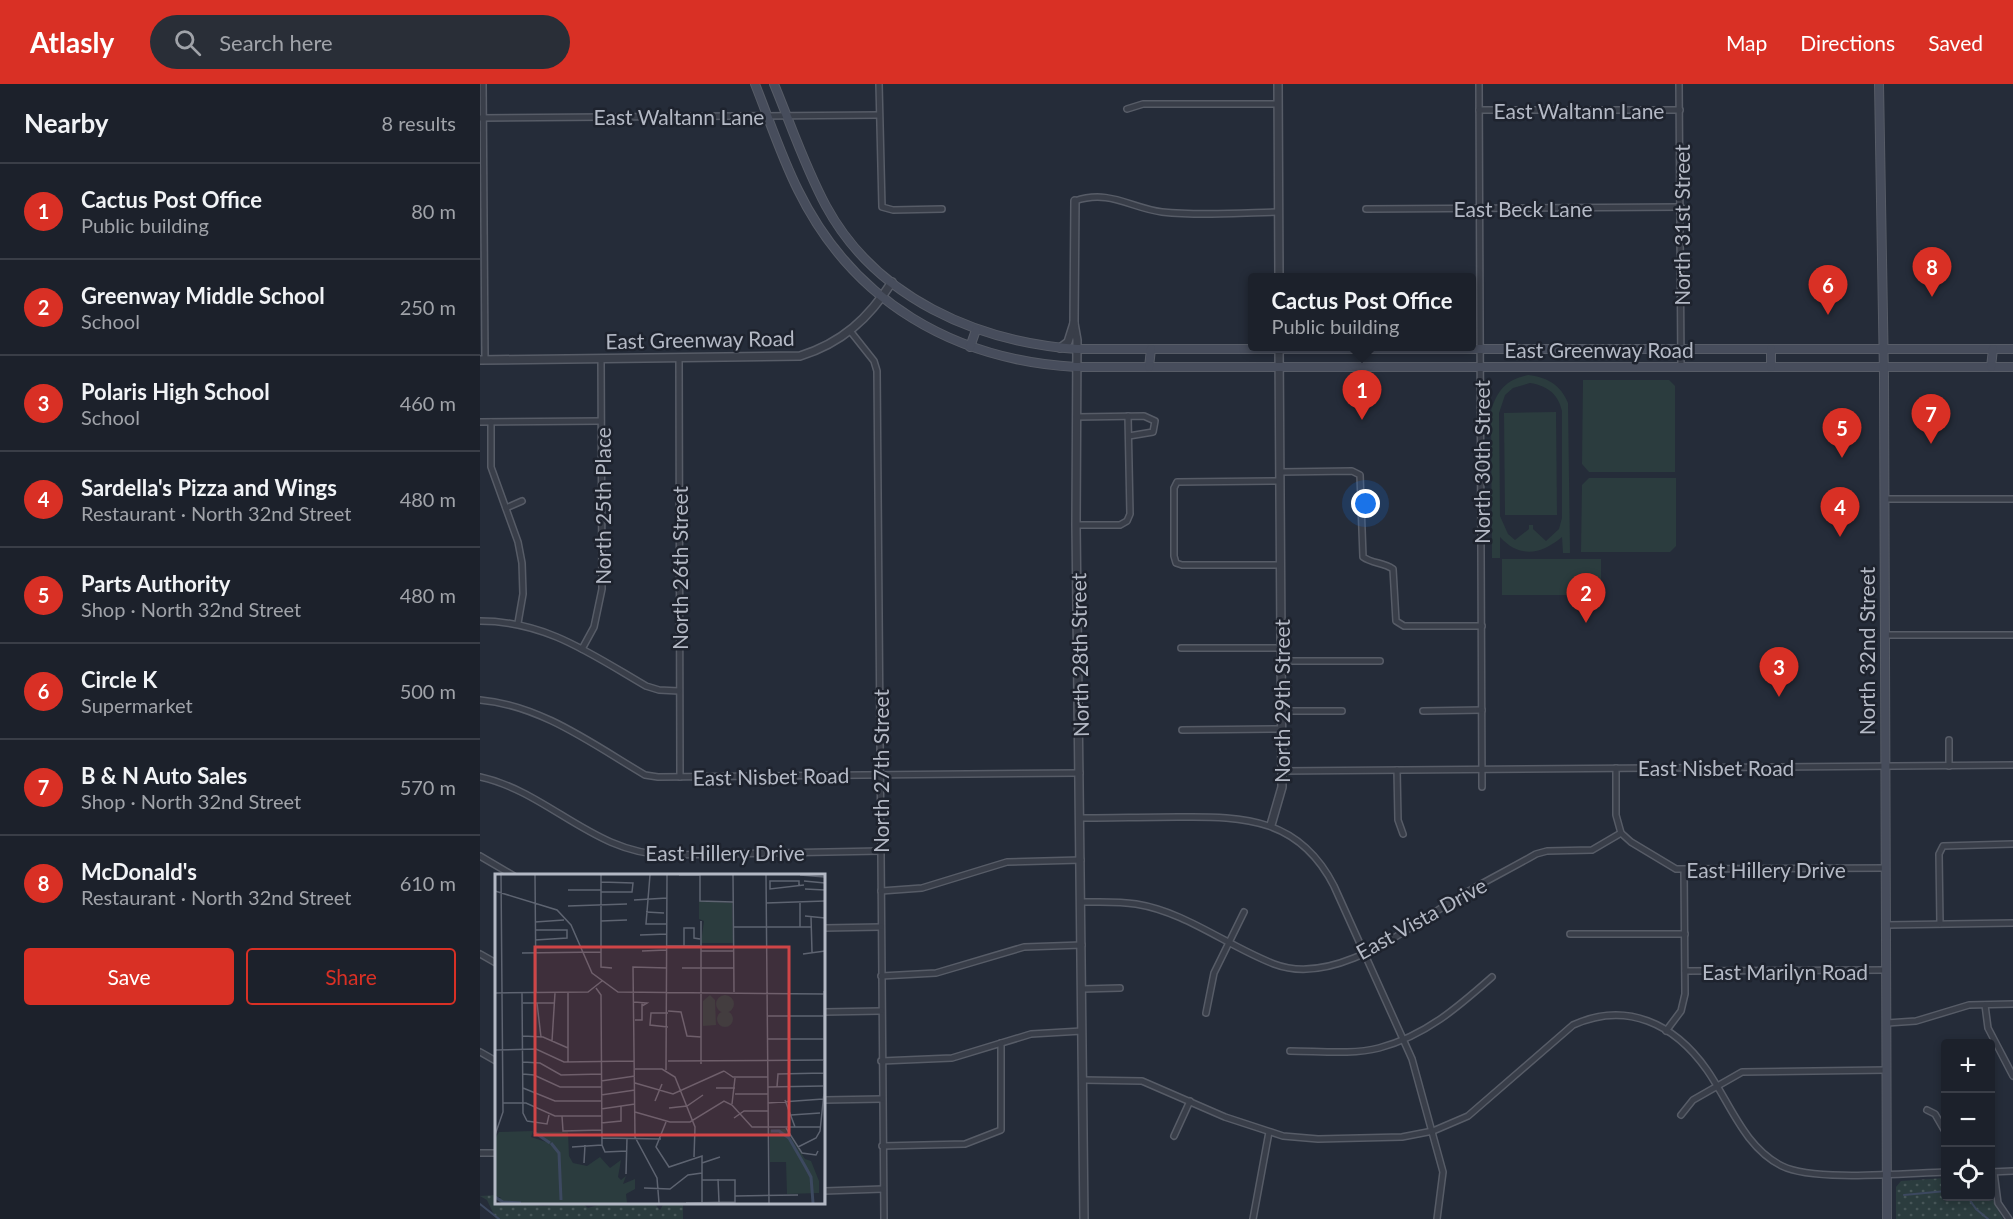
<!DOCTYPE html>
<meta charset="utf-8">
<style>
:root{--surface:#1c212b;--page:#292e37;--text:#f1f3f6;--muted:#a0a3a9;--line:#3a3e47;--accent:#d93025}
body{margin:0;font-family:Lato,sans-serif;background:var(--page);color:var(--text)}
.controls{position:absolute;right:18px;bottom:18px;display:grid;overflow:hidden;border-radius:6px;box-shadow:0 3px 9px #0003}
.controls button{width:54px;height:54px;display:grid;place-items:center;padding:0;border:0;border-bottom:2px solid var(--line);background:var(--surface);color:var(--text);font:30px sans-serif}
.you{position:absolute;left:886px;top:420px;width:21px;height:21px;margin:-15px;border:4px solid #fff;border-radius:50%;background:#1a73e8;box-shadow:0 0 0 9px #1a73e833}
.badge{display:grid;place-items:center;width:39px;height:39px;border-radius:50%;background:var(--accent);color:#fff;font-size:20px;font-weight:700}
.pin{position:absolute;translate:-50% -50px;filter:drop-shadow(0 2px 3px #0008)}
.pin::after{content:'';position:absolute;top:32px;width:21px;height:18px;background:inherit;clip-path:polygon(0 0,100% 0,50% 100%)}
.popup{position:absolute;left:768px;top:189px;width:228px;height:78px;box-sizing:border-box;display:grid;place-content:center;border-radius:6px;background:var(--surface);filter:drop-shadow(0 2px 4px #0005);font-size:20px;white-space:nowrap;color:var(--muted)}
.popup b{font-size:22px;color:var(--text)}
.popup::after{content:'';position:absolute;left:50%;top:100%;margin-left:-12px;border:12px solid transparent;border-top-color:var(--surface)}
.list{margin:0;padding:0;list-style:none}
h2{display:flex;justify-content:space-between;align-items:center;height:78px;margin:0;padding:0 24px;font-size:26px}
h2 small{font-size:20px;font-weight:400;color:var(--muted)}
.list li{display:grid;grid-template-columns:39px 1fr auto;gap:18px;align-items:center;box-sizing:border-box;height:96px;padding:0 24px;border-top:2px solid var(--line)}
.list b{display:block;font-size:22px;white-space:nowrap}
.list p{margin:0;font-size:20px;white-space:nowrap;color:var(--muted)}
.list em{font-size:20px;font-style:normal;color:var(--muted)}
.actions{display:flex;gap:12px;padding:18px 24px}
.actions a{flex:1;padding:14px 0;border:2px solid var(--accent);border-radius:6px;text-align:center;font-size:21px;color:var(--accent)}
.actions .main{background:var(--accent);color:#fff}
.icon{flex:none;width:33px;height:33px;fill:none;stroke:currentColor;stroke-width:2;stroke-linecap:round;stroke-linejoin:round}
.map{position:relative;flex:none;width:1533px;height:1135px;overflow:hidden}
header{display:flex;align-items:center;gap:36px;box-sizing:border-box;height:84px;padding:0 30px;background:var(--accent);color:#fff}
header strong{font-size:28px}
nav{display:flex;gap:33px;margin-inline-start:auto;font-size:21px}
.search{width:420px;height:54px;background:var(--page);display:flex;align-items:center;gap:15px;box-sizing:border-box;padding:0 21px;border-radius:33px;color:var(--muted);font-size:22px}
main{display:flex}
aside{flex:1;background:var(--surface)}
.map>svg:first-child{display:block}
</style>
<header>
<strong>Atlasly</strong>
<div class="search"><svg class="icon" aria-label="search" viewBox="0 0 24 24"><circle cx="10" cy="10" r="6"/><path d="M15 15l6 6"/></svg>Search here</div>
<nav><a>Map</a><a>Directions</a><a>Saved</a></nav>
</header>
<main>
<aside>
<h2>Nearby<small>8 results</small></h2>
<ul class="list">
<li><span class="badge">1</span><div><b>Cactus Post Office</b><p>Public building</p></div><em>80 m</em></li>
<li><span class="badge">2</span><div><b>Greenway Middle School</b><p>School</p></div><em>250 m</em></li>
<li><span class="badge">3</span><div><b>Polaris High School</b><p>School</p></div><em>460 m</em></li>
<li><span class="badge">4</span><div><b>Sardella's Pizza and Wings</b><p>Restaurant · North 32nd Street</p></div><em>480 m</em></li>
<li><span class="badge">5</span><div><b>Parts Authority</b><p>Shop · North 32nd Street</p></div><em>480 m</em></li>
<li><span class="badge">6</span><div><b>Circle K</b><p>Supermarket</p></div><em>500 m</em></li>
<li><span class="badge">7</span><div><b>B &amp; N Auto Sales</b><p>Shop · North 32nd Street</p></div><em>570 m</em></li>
<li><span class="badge">8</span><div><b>McDonald's</b><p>Restaurant · North 32nd Street</p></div><em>610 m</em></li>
</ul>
<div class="actions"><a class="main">Save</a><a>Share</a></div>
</aside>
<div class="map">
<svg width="1533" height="1135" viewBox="0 0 1533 1135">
<defs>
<pattern id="green-dots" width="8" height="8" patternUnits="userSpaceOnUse" patternTransform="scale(1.5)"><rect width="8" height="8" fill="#2b3c3e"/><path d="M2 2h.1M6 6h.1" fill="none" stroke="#475658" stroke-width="1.8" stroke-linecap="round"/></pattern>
</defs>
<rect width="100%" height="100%" fill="#252c39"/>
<g fill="url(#green-dots)">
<path d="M1465,1094L1466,1112H1510L1511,1104L1514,1119L1523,1135H1416V1103L1421,1097Z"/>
<path d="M16,1111V1118L63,1122L102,1119L108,1124L125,1119L165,1121L166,1118L174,1119L180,1126L184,1119H203V1135H16L7,1116L0,1112Z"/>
</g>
<g fill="#2b3c3e" fill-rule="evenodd">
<path d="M1048,291C1067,293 1081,301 1088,319L1090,469H1083L1082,453C1062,470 1040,475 1020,453V474H1012L1011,327C1017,306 1027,295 1048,291ZM1050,299C1068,302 1078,310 1082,327V434L1079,445L1066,457L1053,445V441H1049V445L1035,456L1028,450L1020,432L1019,329L1025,311L1033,304Z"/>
<path d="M1103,296H1189L1195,302V388H1109L1102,380Z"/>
<path d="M1076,328L1077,431H1025L1024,329Z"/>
<path d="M1109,394H1196V462L1190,468H1101L1102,401Z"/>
<rect x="1022" y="475" width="99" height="36"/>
</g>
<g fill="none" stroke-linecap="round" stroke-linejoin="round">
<g stroke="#3d4960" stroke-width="2">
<path d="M1424,1111L1466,1107"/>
<path d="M1487,1112L1496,1125L1508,1135"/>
<path d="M0,1120L19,1135"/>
</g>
<defs>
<g id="minor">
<path d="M3,0L5,275"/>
<path d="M399,0L402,123L413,126L462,125"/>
<path d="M999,0L1002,703"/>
<path d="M1199,0L1201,283"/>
<path d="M647,25L663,20H798"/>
<path d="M999,26H1200"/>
<path d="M0,34L399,31"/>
<path d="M595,117C629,105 651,124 682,128C719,132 761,129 799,128"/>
<path d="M886,125L1201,123"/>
<path d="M371,248L394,277L397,287L404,1135"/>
<path d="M199,274L200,693"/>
<path d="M596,333L664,332L675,337L673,348L649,352"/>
<path d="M0,338L121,337"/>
<path d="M11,338V383L38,458L42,479L43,510L38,539"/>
<path d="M800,388L872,387L880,391L883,473C893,480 903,478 913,485L916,537L924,542H1002"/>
<path d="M800,397L697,398L694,404V472L696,479L702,481H801"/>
<path d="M1404,415H1533"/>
<path d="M26,424L42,417"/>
<path d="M596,441H640L647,437L650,430L648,332"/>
<path d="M0,537C66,537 111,570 166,602L179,606L199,607"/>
<path d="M1405,551H1533"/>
<path d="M701,564H801"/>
<path d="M102,565L114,543L122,505L121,274"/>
<path d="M801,577H900"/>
<path d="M0,616C61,621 114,661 165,691L178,693L600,689"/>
<path d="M801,627H862"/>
<path d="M943,627L1002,626"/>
<path d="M702,646L802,645"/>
<path d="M1469,682V656"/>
<path d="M1136,684V731L1141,749L1151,758L1196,785L1405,784"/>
<path d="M917,686L918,736L923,750"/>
<path d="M802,687L1533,681"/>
<path d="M0,693C69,708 113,770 188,771L400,767"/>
<path d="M601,734C633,734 665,733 698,733C766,732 820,735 854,802L932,975L963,1088L957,1135"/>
<path d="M0,772L34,792"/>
<path d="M401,807L442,804L527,778L601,776"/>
<path d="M602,818C620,818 638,817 656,820C706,828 747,862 794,880C857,904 932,840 984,810C1007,796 1032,784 1056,770L1067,767L1112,766L1141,749"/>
<path d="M1460,840L1459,770L1463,762L1533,760"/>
<path d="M1406,841L1533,839"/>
<path d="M344,844L401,843"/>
<path d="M1090,850H1205"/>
<path d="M0,870L16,879"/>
<path d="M1205,887L1406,886"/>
<path d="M401,892L456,889L544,863L602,861"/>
<path d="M602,905L640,904"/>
<path d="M1505,921L1508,944L1533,992"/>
<path d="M344,928L401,927"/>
<path d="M726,929L734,889L764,828"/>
<path d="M1407,939L1436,937L1489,921L1533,920"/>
<path d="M1186,947L1201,927L1205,910L1204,786"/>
<path d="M810,967C838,967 872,971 899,964C945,952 978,923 1012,893"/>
<path d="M0,968L16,977"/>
<path d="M401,977L472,974L551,950L602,947"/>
<path d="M603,996L662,997L745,1033L803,1052L838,1055L922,1053L953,1047L988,1032L1093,941C1146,917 1194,939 1227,986C1250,1019 1264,1063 1302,1082C1334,1098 1427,1089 1466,1088"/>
<path d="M344,1016L402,1015"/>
<path d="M1447,1026L1455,1030L1466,1049"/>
<path d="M1201,1031L1213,1016L1262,988L1407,986"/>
<path d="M694,1052L710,1017"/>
<path d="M402,1062L485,1060L521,1046V959"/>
<path d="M0,1069H16"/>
<path d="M1510,1088L1533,1087"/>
<path d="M1514,1088L1518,1119L1529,1135"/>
<path d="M344,1107L403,1105"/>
<path d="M773,1135L789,1048"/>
</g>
<g id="tertiary">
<path d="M798,0L799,194"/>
<path d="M594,239L597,256L596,441L604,1135"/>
<path d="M580,264L588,258L594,239L595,117"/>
<path d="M0,276L320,272C362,259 389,234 412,198"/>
<path d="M791,741L802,703L799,262"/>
</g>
<g id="secondary">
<path d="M275,0C289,35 301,72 318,106C373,218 474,276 596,283H1533"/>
<path d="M294,0C311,41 325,83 346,122C396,214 497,258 597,265H1533"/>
<path d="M1399,0L1404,292L1407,1135"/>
<path d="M490,263L496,246"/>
<path d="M1291,265V283"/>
<path d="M669,283L671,265"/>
<path d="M1511,283L1513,265"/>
</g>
</defs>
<use href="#minor" stroke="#575c67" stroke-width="8"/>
<use href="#tertiary" stroke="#575c67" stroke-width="10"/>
<use href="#secondary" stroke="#575c67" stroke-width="10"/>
<use href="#minor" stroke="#393e49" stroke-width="5"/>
<use href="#tertiary" stroke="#393e49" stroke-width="7"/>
<use href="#secondary" stroke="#474d5c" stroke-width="8"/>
</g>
<g text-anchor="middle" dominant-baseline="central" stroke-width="5" stroke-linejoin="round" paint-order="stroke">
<g font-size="21" fill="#b4b9c5" stroke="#1e232e">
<text x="1099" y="26">East Waltann Lane</text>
<text x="199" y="32">East Waltann Lane</text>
<text x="1043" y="124">East Beck Lane</text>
<text transform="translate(1201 141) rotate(-90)">North 31st Street</text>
<text transform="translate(220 255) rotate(-1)">East Greenway Road</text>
<text x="1119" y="265">East Greenway Road</text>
<text transform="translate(1001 378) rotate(-90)">North 30th Street</text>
<text transform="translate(122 422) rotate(-90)">North 25th Place</text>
<text transform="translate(199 484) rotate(-90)">North 26th Street</text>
<text transform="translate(1386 567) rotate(-90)">North 32nd Street</text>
<text transform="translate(599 571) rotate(-91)">North 28th Street</text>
<text transform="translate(801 617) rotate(-90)">North 29th Street</text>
<text x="1236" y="683">East Nisbet Road</text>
<text transform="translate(400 687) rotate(-90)">North 27th Street</text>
<text transform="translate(291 692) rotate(-1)">East Nisbet Road</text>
<text x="245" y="768">East Hillery Drive</text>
<text x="1286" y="785">East Hillery Drive</text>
<text transform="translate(941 834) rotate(-29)">East Vista Drive</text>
<text x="1305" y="887">East Marilyn Road</text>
</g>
</g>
<g transform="translate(15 790)">
<rect width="330" height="330" fill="#252c39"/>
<path d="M204,27L237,29L238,69H206L209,47L204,45ZM290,255L310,285L316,287L324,307V319L292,320L291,288H275V256ZM38,257L36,263L54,269L39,258H73L74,282L78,289L92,292L105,283L115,294L126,286L123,303L126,306L131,302L128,310L140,305V315L131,320L132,329H6L2,326L6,323H0V265L4,258Z" fill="#2b3c3e"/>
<path d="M215,121L220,126L221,151L208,152V127ZM221 130a9 9 0 1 1 18 0a9 9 0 1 1-18 0ZM222 145a8 8 0 1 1 16 0a8 8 0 1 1-16 0Z" fill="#2b3c3e"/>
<path fill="none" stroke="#3d4960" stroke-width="3" d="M276,257H284L294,264L310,292L316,303L318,329M39,258L55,269M56,269L64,279L66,326M0,323L8,328L26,329"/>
<path fill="none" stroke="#5e6471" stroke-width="1.5" d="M40,1L41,119M106,1V93L117,94M155,1L151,50H172M184,1H205V27L238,28M238,1L239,118M271,1L274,329M305,1L330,3M309,7L330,9M106,8L138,9L137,18H106M304,11V7H275V15L309,11M310,15L330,16M73,16H106M0,17L62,36L76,51L97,99L123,118L330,120M139,26L172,24M305,28V53M271,29L330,27M73,32L132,30M151,38L169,39M310,42L330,44M316,43L317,78M106,47L132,46M40,48L69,46M238,53H316M40,56H72V64L40,66M145,61L172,60M172,72H205M189,72V54H199V64L205,65M147,77L172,76M206,77H239M27,79L106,78M308,80L330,77M187,94H239M101,114L106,121L107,271L110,278L132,277M0,119L93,118L107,107M27,119L28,239L32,247M73,119V188M139,128L152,129L147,132M28,129H60M42,129L46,163M173,137L186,138L192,162L206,163M173,139H156L155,151L173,153M273,142H329M140,146H147V128M28,162L48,163L73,174M273,165H329M57,167L60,119M0,176L41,175L69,188L139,187M173,187L330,186M28,188L45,189L66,201L106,200M206,190V47M140,195H167L180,203L200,253L199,283M171,196L172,1M229,197L238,203H273M28,200L39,201L65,213H106M106,207L140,202M140,209L178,220L229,197M273,213L328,212M282,213L283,200L329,199M28,214L60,227H106M221,214H240M240,220H273M106,221L140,216M290,226L300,253M160,227L167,210M8,229H31L60,242H106M273,229L328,225M237,230L240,204M174,234L192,232L208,221M106,235L140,230M140,238L175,248H195L229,227L237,231L257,253H325M296,241L325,239M67,242L68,257L107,256M239,244L249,237H273M32,247L52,250L54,241M171,248L161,273L174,293L207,282V329M106,249L126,247V232M291,254L307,279L321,281L323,277M0,261L8,238L6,1M107,264L166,265M77,273L107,271M303,273L321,264L325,257L329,219V117M89,289L90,271M207,289L225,283M131,300L132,264M223,305L224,328M207,306H240V329M149,314L175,315L193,301L207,299M240,322L303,321M164,329L162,304L140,263L138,93L172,94M191,329L240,328M329,329L330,259"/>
<path fill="#cf4547" fill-opacity="0.15" stroke="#cf4547" stroke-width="3" d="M40,73H294V261H40Z"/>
<rect width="330" height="330" fill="none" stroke="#b4b9c5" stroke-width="3"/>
</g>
</svg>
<div class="controls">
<button>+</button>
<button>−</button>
<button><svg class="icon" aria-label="locate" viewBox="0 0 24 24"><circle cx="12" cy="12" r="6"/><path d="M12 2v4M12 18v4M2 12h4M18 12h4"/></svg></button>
</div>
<div class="you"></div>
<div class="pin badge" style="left:882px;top:336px">1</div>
<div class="popup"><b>Cactus Post Office</b>Public building</div>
<div class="pin badge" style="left:1106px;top:539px">2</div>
<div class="pin badge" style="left:1299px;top:613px">3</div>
<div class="pin badge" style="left:1360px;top:453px">4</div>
<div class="pin badge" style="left:1362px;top:374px">5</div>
<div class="pin badge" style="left:1348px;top:231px">6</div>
<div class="pin badge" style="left:1451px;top:360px">7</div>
<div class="pin badge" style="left:1452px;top:213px">8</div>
</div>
</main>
